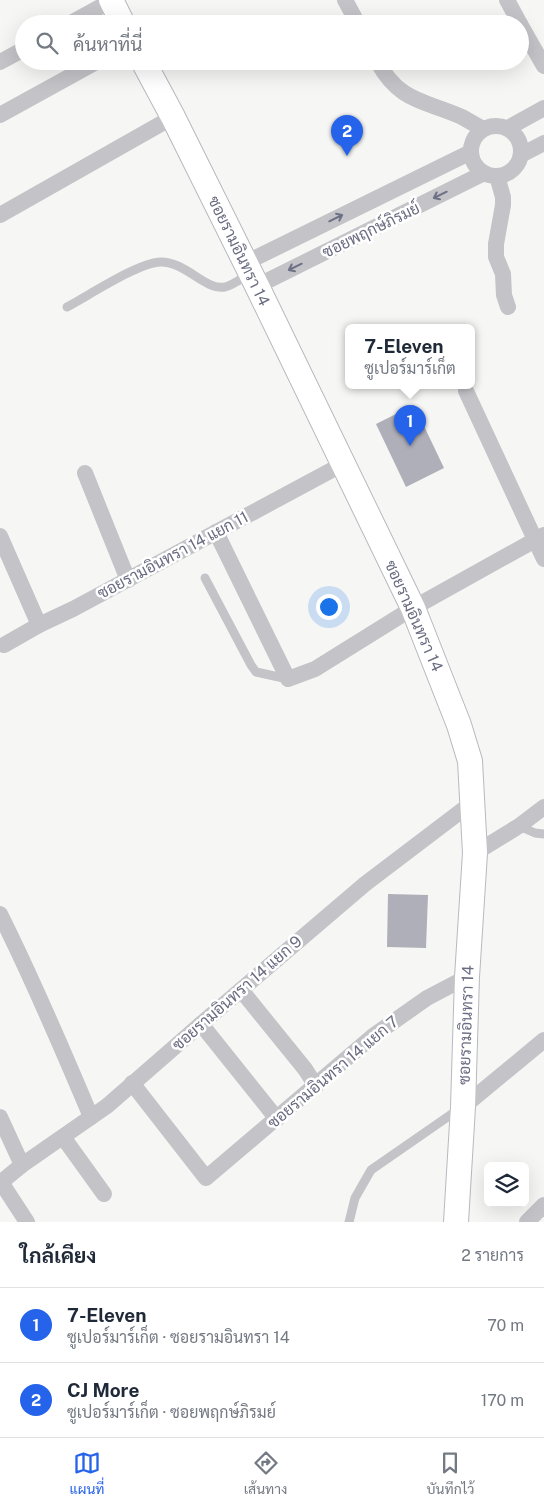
<!DOCTYPE html>
<html lang="th">
<meta charset="utf-8">
<style>
:root{--surface:#fff;--page:#f6f6f7;--text:#1f2937;--muted:#747a83;--line:#e0e1e3;--accent:#2563eb}
body{margin:0;font-family:"Public Sans",Sarabun,sans-serif;background:var(--page);color:var(--text)}
.controls{position:absolute;right:15px;bottom:15px;display:grid;overflow:hidden;border-radius:8px;box-shadow:0 5px 20px #0002}
.controls button{width:45px;height:45px;display:grid;place-items:center;padding:0;border:0;border-bottom:1px solid var(--line);background:var(--surface);color:var(--text);font:25px sans-serif}
.you{position:absolute;left:328px;top:606px;width:18px;height:18px;margin:-12px;border:4px solid #fff;border-radius:50%;background:#1a73e8;box-shadow:0 0 0 8px #1a73e833}
.badge{display:grid;place-items:center;width:32px;height:32px;border-radius:50%;background:var(--accent);color:#fff;font-size:16px;font-weight:700}
.pin{position:absolute;translate:-50% -41px;filter:drop-shadow(0 1px 2px #0008)}
.pin::after{content:'';position:absolute;top:26px;width:18px;height:15px;background:inherit;clip-path:polygon(0 0,100% 0,50% 100%)}
.popup{position:absolute;left:345px;top:324px;width:130px;height:65px;box-sizing:border-box;display:grid;place-content:center;border-radius:8px;background:var(--surface);filter:drop-shadow(0 1px 4px #0005);font-size:16px;white-space:nowrap;color:var(--muted)}
.popup b{font-size:19px;color:var(--text)}
.popup::after{content:'';position:absolute;left:50%;top:100%;margin-left:-10px;border:10px solid transparent;border-top-color:var(--surface)}
.list{margin:0;padding:0;list-style:none}
h2{display:flex;justify-content:space-between;align-items:center;height:65px;margin:0;padding:0 20px;font-size:21px}
h2 small{font-size:16px;font-weight:400;color:var(--muted)}
.list li{display:grid;grid-template-columns:32px 1fr auto;gap:15px;align-items:center;box-sizing:border-box;height:75px;padding:0 20px;border-top:1px solid var(--line)}
.list b{display:block;font-size:19px;white-space:nowrap}
.list p{margin:0;font-size:16px;white-space:nowrap;color:var(--muted)}
.list em{font-size:16px;font-style:normal;color:var(--muted)}
.icon{flex:none;width:28px;height:28px;fill:none;stroke:currentColor;stroke-width:2;stroke-linecap:round;stroke-linejoin:round}
.map{position:relative;flex:none;width:544px;height:1222px;overflow:hidden}
.search{position:absolute;background:var(--surface);box-shadow:0 5px 20px #0002;left:15px;right:15px;top:15px;height:55px;display:flex;align-items:center;gap:12px;box-sizing:border-box;padding:0 18px;border-radius:28px;color:var(--muted);font-size:19px}
.sheet{height:215px;background:var(--surface)}
nav{display:flex;justify-content:space-around;align-items:center;box-sizing:border-box;height:70px;border-top:1px solid var(--line);background:var(--surface);font-size:14px;color:var(--muted)}
nav a{display:grid;justify-items:center;gap:2px}
nav .on{color:var(--accent)}
.map>svg:first-child{display:block}
</style>
<div class="map">
<svg width="544" height="1222" viewBox="0 0 544 1222">
<rect width="100%" height="100%" fill="#f6f7f4"/>
<g fill="#aeafb9">
<path d="M414,405L444,468L406,487L376,424Z"/>
<path d="M388,894L428,895L426,948L387,947Z"/>
</g>
<g fill="none" stroke-linecap="round" stroke-linejoin="round">
<defs>
<g id="secondary">
<path d="M111,0L123,24"/>
<path d="M143,61L173,117L257,286L413,608L459,725L470,761L475,853L467,977L463,1107L456,1222"/>
</g>
</defs>
<use href="#secondary" stroke="#b8b8bf" stroke-width="26"/>
<g stroke="#c3c3c8" stroke-width="9">
<path d="M67,307C88,296 139,262 161,262C186,262 206,291 225,287C233,285 242,278 249,274"/>
<path d="M205,578L251,665L256,672L288,679"/>
<path d="M519,826L535,833L544,834"/>
<path d="M349,1222L355,1198L371,1170L459,1109"/>
</g>
<g stroke="#c3c3c8" stroke-width="16">
<path d="M345,0L358,24"/>
<path d="M507,0L520,24"/>
<path d="M69,24L111,1"/>
<path d="M520,24L544,66"/>
<path d="M377,61C400,103 424,100 462,117C469,121 476,125 483,129"/>
<path d="M0,62L24,49"/>
<path d="M0,115L98,61"/>
<circle cx="496" cy="151" r="25"/>
<path d="M508,128L544,108"/>
<path d="M521,155L544,143"/>
<path d="M497,176L503,197V205L496,244V257L503,274L504,295L508,307"/>
<path d="M0,215L173,117"/>
<path d="M245,263L471,152"/>
<path d="M257,286L484,173"/>
<path d="M466,391L544,559"/>
<path d="M85,473L128,580"/>
<path d="M216,532L288,679L315,669L413,608L544,535"/>
<path d="M0,536L39,625"/>
<path d="M4,645L39,625L73,609L343,464"/>
<path d="M475,853L519,826L544,807"/>
<path d="M0,914C33,980 62,1048 91,1117"/>
<path d="M241,990L305,1069L316,1086"/>
<path d="M201,1024L277,1119"/>
<path d="M132,1083L206,1178L373,1036L427,998L467,977"/>
<path d="M463,1107L544,1040"/>
<path d="M0,1117L22,1165"/>
<path d="M63,1137L104,1194"/>
<path d="M1,1182L27,1222"/>
<path d="M0,1183L22,1165L107,1106L201,1024L365,884L473,802"/>
<path d="M527,1222L544,1205"/>
</g>
<use href="#secondary" stroke="#fff" stroke-width="24"/>
</g>
<defs><path id="oneway-shaft" d="M-6 0H5M1.5-3L5.5 0L1.5 3" fill="none" stroke-width="1.6" stroke-linecap="round" stroke-linejoin="round" transform="scale(1.25)"/></defs>
<g stroke="#6e7085">
<use href="#oneway-shaft" transform="translate(440 195) rotate(154)"/>
<use href="#oneway-shaft" transform="translate(336 218) rotate(-26)"/>
<use href="#oneway-shaft" transform="translate(295 267) rotate(154)"/>
</g>
<g text-anchor="middle" dominant-baseline="central" stroke-width="5" stroke-linejoin="round" paint-order="stroke">
<g font-size="16" fill="#6a6c81" stroke="#fff">
<text transform="translate(371 230) rotate(-26)">ซอยพฤกษ์ภิรมย์</text>
<text transform="translate(239 251) rotate(64)">ซอยรามอินทรา 14</text>
<text transform="translate(173 555) rotate(-28)">ซอยรามอินทรา 14 แยก 11</text>
<text transform="translate(414 616) rotate(66)">ซอยรามอินทรา 14</text>
<text transform="translate(237 993) rotate(-41)">ซอยรามอินทรา 14 แยก 9</text>
<text transform="translate(466 1025) rotate(-88)">ซอยรามอินทรา 14</text>
<text transform="translate(333 1072) rotate(-40)">ซอยรามอินทรา 14 แยก 7</text>
</g>
</g>
</svg>
<div class="controls">
<button><svg class="icon" aria-label="layers" viewBox="0 0 24 24"><path d="M12 4l9 5-9 5-9-5zM3 14l9 5 9-5"/></svg></button>
</div>
<div class="you"></div>
<div class="pin badge" style="left:410px;top:446px">1</div>
<div class="popup"><b>7-Eleven</b>ซูเปอร์มาร์เก็ต</div>
<div class="pin badge" style="left:347px;top:156px">2</div>
<div class="search"><svg class="icon" aria-label="search" viewBox="0 0 24 24"><circle cx="10" cy="10" r="6"/><path d="M15 15l6 6"/></svg>ค้นหาที่นี่</div>
</div>
<section class="sheet">
<h2>ใกล้เคียง<small>2 รายการ</small></h2>
<ul class="list">
<li><span class="badge">1</span><div><b>7-Eleven</b><p>ซูเปอร์มาร์เก็ต · ซอยรามอินทรา 14</p></div><em>70 m</em></li>
<li><span class="badge">2</span><div><b>CJ More</b><p>ซูเปอร์มาร์เก็ต · ซอยพฤกษ์ภิรมย์</p></div><em>170 m</em></li>
</ul>
</section>
<nav>
<a class="on"><svg class="icon" aria-label="map" viewBox="0 0 24 24"><path d="M3 6l6-2 6 2 6-2v14l-6 2-6-2-6 2zM9 4v14M15 6v14"/></svg>แผนที่</a>
<a><svg class="icon" aria-label="directions" viewBox="0 0 24 24"><path d="M12 3l9 9-9 9-9-9zM9 14v-3h6M13 9l2 2-2 2"/></svg>เส้นทาง</a>
<a><svg class="icon" aria-label="saved" viewBox="0 0 24 24"><path d="M7 4h10v16l-5-4-5 4z"/></svg>บันทึกไว้</a>
</nav>
